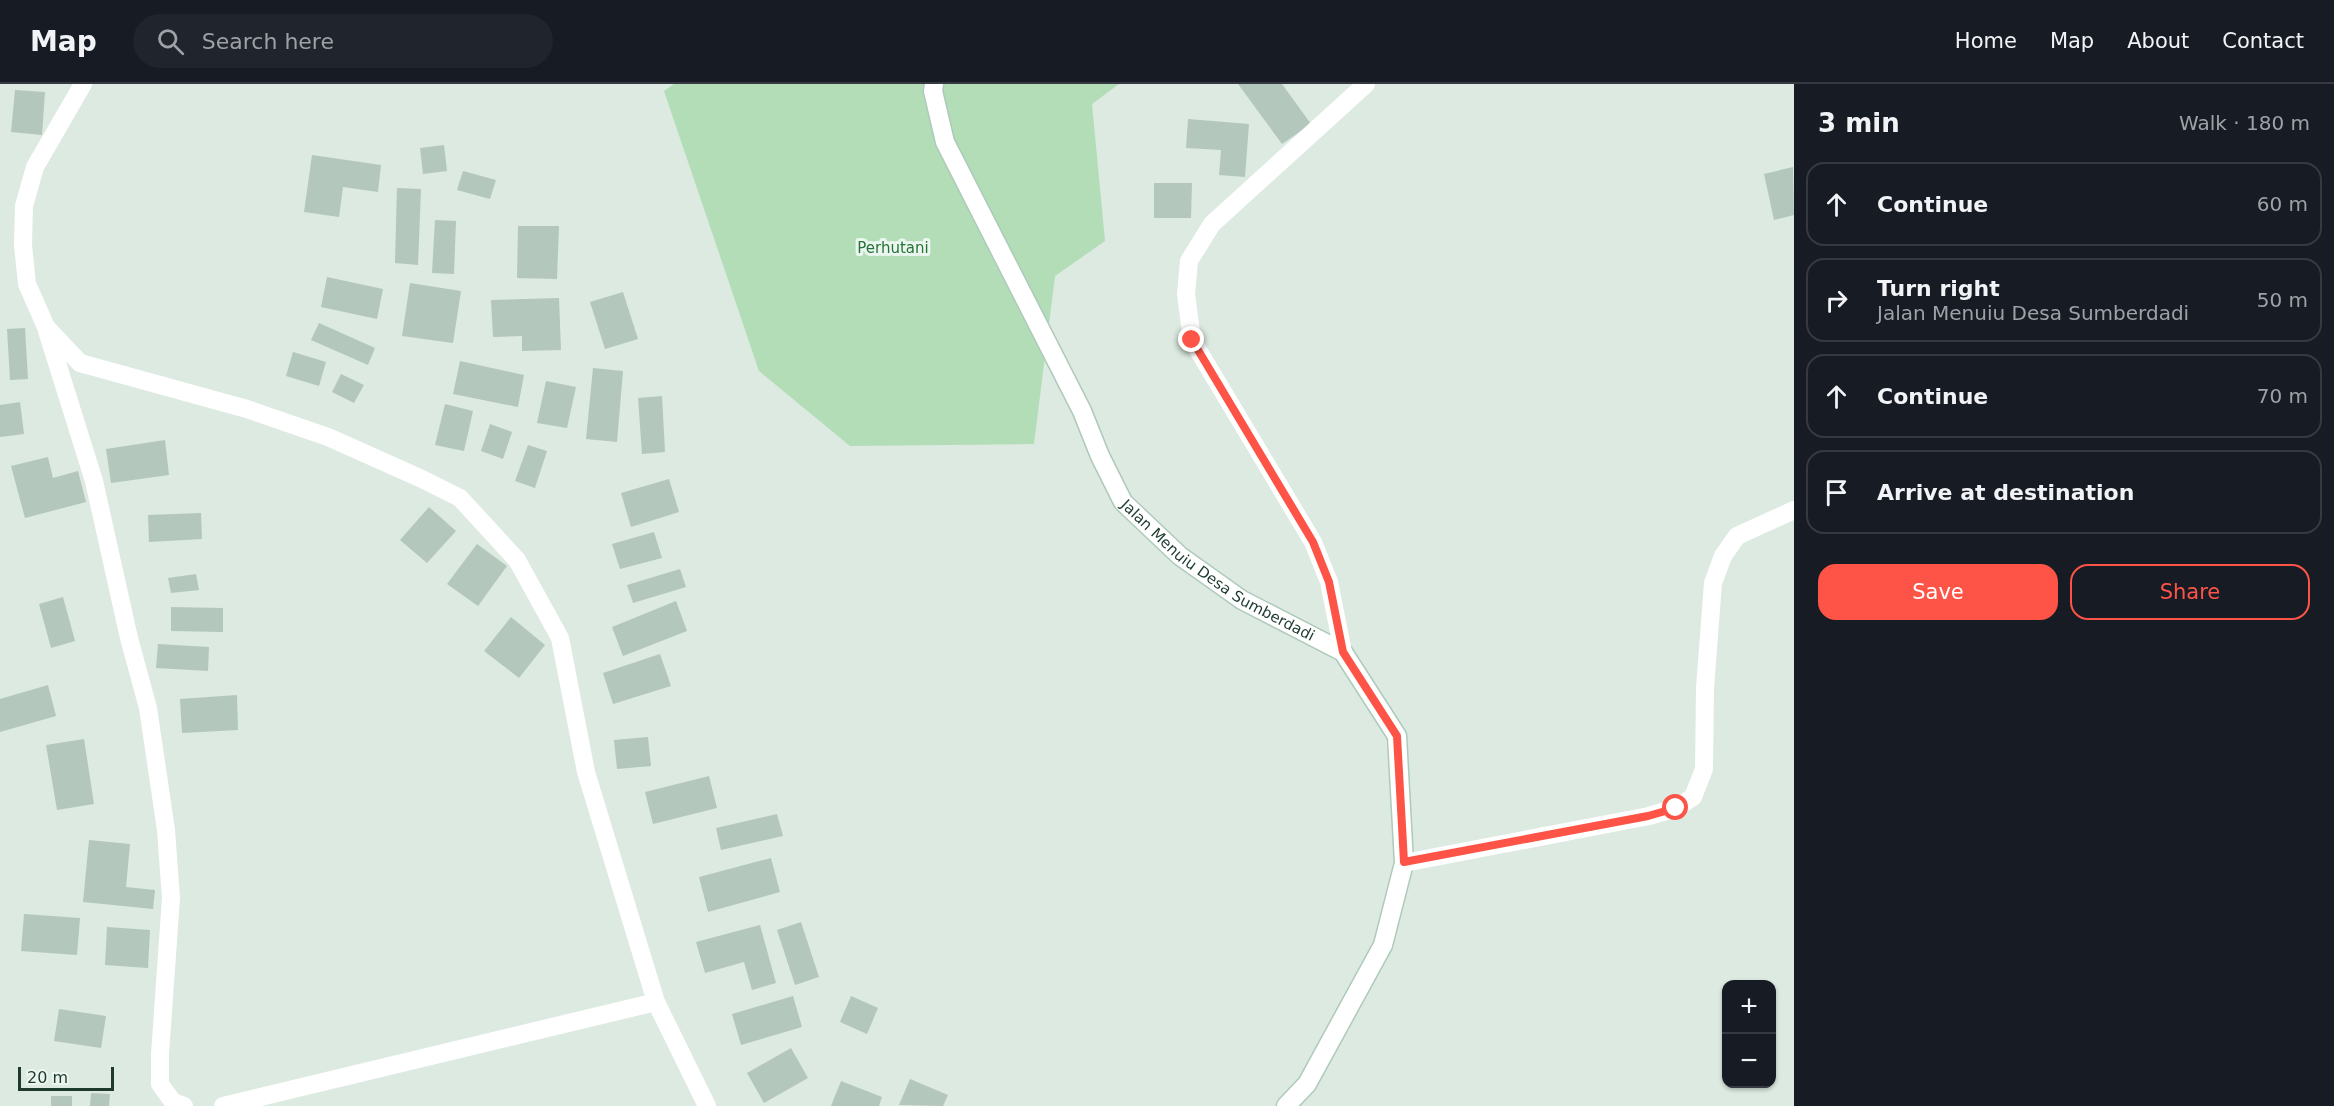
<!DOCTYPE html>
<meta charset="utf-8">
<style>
:root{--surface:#171b24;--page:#20242c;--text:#f1f3f6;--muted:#9ea1a6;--line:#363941;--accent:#fd5447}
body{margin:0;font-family:"DejaVu Sans",sans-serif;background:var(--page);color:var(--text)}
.controls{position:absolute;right:18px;bottom:18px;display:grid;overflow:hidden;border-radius:12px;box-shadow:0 2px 4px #0004}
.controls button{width:54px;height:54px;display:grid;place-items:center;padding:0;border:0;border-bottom:2px solid var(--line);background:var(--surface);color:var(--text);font:30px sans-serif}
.scale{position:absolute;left:18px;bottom:15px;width:96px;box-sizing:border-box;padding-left:6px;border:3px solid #1d3a2d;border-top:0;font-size:16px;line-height:21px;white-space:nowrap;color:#1d3a2d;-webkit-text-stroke:4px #ecf6f0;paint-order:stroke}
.stop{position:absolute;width:18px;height:18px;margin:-14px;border:4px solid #fd5447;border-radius:50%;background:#fff}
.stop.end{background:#fd5447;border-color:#fff;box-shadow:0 2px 6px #0008}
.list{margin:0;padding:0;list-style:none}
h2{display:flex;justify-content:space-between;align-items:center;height:78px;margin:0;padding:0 24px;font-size:26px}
h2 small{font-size:20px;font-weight:400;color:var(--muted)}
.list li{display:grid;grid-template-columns:39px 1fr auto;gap:18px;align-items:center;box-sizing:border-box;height:84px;margin:0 12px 12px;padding:0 12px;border:2px solid var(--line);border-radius:18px}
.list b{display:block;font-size:22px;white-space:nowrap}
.list p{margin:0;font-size:20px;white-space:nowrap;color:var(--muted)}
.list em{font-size:20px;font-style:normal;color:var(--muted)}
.actions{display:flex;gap:12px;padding:18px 24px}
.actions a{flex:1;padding:14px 0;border:2px solid var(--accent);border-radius:18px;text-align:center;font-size:21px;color:var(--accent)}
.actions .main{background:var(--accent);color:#fff}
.icon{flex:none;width:33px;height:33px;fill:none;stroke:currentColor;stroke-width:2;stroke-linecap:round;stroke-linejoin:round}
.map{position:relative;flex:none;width:1794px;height:1022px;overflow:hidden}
header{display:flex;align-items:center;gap:36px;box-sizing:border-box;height:84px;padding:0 30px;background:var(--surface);border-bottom:2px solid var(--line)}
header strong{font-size:28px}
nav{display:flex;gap:33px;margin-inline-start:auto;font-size:21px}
.search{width:420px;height:54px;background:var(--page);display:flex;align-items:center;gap:15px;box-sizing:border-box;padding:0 21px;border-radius:33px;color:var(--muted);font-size:22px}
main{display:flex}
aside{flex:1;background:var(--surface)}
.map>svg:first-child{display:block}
</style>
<header>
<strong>Map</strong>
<div class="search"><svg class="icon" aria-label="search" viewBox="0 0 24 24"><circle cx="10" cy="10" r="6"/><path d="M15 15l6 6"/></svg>Search here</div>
<nav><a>Home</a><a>Map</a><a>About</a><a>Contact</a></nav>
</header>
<main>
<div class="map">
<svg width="1794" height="1022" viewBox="0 0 1794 1022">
<rect width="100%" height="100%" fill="#dceae1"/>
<path fill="#b2ddb6" d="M674,0H1119L1092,20L1105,157L1055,192L1034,360L850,362L759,287L664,7Z"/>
<g fill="#b4c7bc">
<path d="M1238,0H1282L1311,40L1282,60Z"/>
<path d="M15,6L45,8L42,51L11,48Z"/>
<path d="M1188,35L1249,40L1245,93L1219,91L1221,66L1186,64Z"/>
<path d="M444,61L447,87L423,90L420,64Z"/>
<path d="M312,71L381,81L378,108L343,103L339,133L304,128Z"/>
<path d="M1793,83L1794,131L1774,136L1764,90Z"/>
<path d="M463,87L496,96L490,115L457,106Z"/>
<path d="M1154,99H1192L1191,134H1154Z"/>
<path d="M397,104L421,105L418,181L395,179Z"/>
<path d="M435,136L456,137L454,190L432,189Z"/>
<path d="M518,142H559L557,195L517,194Z"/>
<path d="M327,193L383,205L377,235L321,223Z"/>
<path d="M410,199L461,207L453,259L402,252Z"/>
<path d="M623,208L638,255L605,265L590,218Z"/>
<path d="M559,214L561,266L522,267V252L493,253L491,216Z"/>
<path d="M319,239L375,264L368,281L311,256Z"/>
<path d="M25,244L28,295L10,296L7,245Z"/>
<path d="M293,268L326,278L319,302L286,292Z"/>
<path d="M460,277L524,291L518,323L453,310Z"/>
<path d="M593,284L623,287L617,358L586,355Z"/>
<path d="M341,290L364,301L354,319L332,308Z"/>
<path d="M546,297L576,303L567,344L537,339Z"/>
<path d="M662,312L665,368L642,370L638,314Z"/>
<path d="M20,318L24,350L0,353V321Z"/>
<path d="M445,320L473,327L464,367L435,361Z"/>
<path d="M490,340L512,348L503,375L481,367Z"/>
<path d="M165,356L169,391L111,399L106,365Z"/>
<path d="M528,361L547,367L535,404L515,397Z"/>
<path d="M48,373L53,394L78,387L86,418L25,434L11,382Z"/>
<path d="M669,395L679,428L631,443L621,409Z"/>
<path d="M429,423L456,447L427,479L400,456Z"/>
<path d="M201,429L202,455L149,458L148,431Z"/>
<path d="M654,448L662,474L620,485L612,460Z"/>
<path d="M477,460L507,482L478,522L447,500Z"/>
<path d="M680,485L686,503L633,519L627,501Z"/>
<path d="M196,490L199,506L171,509L168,494Z"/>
<path d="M63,513L75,557L51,564L39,520Z"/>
<path d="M676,517L687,547L623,572L612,543Z"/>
<path d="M171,523L223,524V548L171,547Z"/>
<path d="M511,533L545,561L519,594L484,567Z"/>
<path d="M158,560L209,563L208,587L156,584Z"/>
<path d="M660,570L671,602L613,620L603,589Z"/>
<path d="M48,601L56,632L0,648V615Z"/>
<path d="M237,611L238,646L182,649L180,615Z"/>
<path d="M648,653L651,682L617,685L614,656Z"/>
<path d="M84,655L94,720L57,726L46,661Z"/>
<path d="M709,692L717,724L653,740L645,708Z"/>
<path d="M777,730L783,752L721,766L716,744Z"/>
<path d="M89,756L130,760L126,803L155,806L153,825L83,818Z"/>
<path d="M771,774L780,808L708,828L699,793Z"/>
<path d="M24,830L80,834L77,871L21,867Z"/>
<path d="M801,838L819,893L795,901L777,846Z"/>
<path d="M760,841L776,899L752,906L744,878L705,889L696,858Z"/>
<path d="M107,843L150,846L148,884L105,881Z"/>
<path d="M793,912L802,943L741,961L732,930Z"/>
<path d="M851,912L878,924L867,950L840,938Z"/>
<path d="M59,925L106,932L101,964L54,957Z"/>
<path d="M791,964L808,994L764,1019L747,989Z"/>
<path d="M910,995L948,1011L943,1022L899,1021Z"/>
<path d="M841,997L882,1013L879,1022H831Z"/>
<path d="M91,1009L110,1010L109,1022H90Z"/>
<rect x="51" y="1012" width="21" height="10"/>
</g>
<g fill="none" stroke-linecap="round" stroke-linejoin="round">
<defs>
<g id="secondary">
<path id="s1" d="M934,0L933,7L945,58L1082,327L1100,372L1123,418L1180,472L1242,516L1343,568L1397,652L1404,779L1383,861L1307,1000L1286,1022"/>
</g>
</defs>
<use href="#secondary" stroke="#aecabb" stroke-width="21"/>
<g stroke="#fff" stroke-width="18">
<path d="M83,0L35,83L24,122L23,161L27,200L46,243L80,279L247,325L328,353L422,395L460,414L517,476L560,554L586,688L656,918L707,1022"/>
<path d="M47,247L94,397L129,554L148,624L166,746L171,814L160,970V1000L173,1018L184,1022"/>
<path d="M1343,568L1329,498L1313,458L1192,256L1186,210L1189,177L1212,140L1366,0"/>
<path d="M1404,779L1649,732L1676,724L1693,713L1704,685L1705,604L1713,499L1723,472L1737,452L1794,426"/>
<path d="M223,1022L656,918"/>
</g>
<use href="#secondary" stroke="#fff" stroke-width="18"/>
</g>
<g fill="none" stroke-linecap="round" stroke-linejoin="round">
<path stroke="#fd5447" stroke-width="8" d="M1192,256L1313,458L1329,498L1343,568L1397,652L1404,778L1648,732L1676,724"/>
</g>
<g text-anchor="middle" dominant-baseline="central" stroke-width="6" stroke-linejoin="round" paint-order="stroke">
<g font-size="15" fill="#257335" stroke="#ecf6f0">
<text x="893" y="164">Perhutani</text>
</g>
<g font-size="15" fill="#1d3a2d" stroke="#ecf6f0">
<text stroke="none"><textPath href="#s1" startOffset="579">Jalan Menuiu Desa Sumberdadi</textPath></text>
</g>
</g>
</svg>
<div class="controls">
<button>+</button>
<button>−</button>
</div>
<div class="scale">20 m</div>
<div class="stop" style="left:1676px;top:724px"></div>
<div class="stop end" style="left:1192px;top:256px"></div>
</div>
<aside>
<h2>3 min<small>Walk · 180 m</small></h2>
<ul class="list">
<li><svg class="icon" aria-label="ahead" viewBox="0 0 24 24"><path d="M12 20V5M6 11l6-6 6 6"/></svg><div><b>Continue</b></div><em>60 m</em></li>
<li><svg class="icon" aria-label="right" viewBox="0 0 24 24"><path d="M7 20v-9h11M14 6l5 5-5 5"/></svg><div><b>Turn right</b><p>Jalan Menuiu Desa Sumberdadi</p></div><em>50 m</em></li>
<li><svg class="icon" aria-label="ahead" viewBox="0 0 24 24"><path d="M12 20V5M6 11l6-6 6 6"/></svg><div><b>Continue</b></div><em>70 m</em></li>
<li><svg class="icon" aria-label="arrive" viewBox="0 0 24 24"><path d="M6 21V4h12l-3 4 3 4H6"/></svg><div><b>Arrive at destination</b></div></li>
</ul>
<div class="actions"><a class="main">Save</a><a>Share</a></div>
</aside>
</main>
